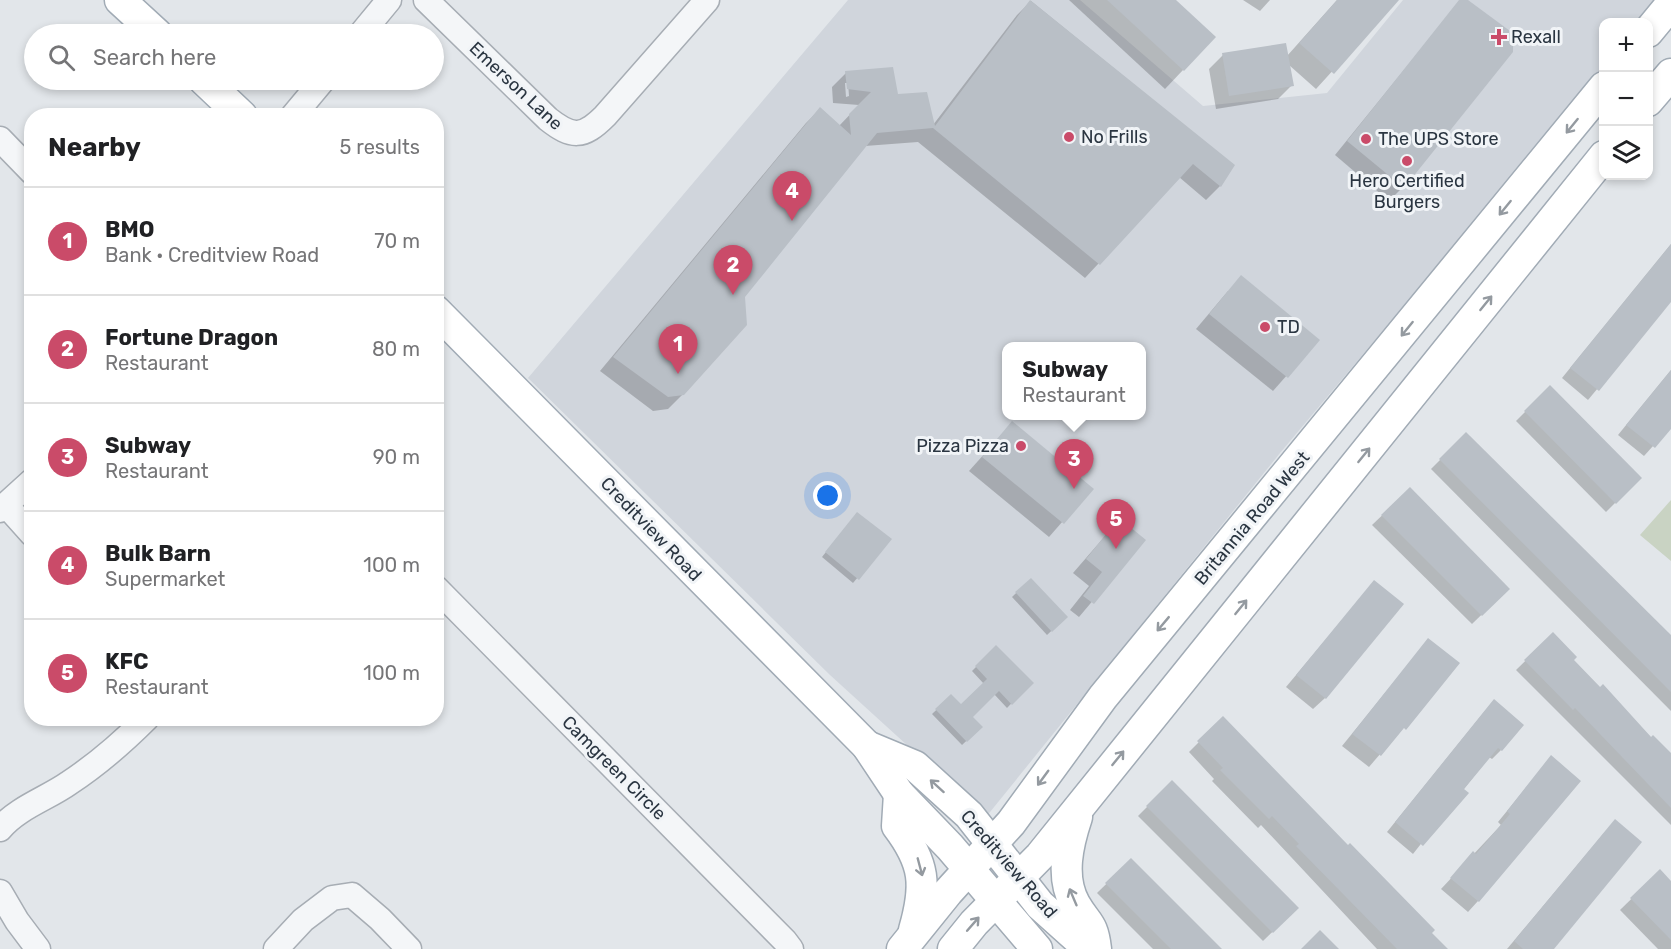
<!DOCTYPE html>
<meta charset="utf-8">
<style>
:root{--surface:#fff;--page:#f6f6f6;--text:#202124;--muted:#757577;--line:#e0e0e0;--accent:#ca4b69}
body{margin:0;font-family:Rubik,sans-serif;background:var(--page);color:var(--text)}
.controls{position:absolute;right:18px;top:18px;display:grid;overflow:hidden;border-radius:12px;box-shadow:0 3px 9px #0003}
.controls button{width:54px;height:54px;display:grid;place-items:center;padding:0;border:0;border-bottom:2px solid var(--line);background:var(--surface);color:var(--text);font:30px sans-serif}
.you{position:absolute;left:828px;top:496px;width:21px;height:21px;margin:-15px;border:4px solid #fff;border-radius:50%;background:#1a73e8;box-shadow:0 0 0 9px #1a73e833}
.badge{display:grid;place-items:center;width:39px;height:39px;border-radius:50%;background:var(--accent);color:#fff;font-size:20px;font-weight:700}
.pin{position:absolute;translate:-50% -50px;filter:drop-shadow(0 2px 3px #0008)}
.pin::after{content:'';position:absolute;top:32px;width:21px;height:18px;background:inherit;clip-path:polygon(0 0,100% 0,50% 100%)}
.popup{position:absolute;left:1002px;top:342px;width:144px;height:78px;box-sizing:border-box;display:grid;place-content:center;border-radius:12px;background:var(--surface);filter:drop-shadow(0 2px 4px #0005);font-size:20px;white-space:nowrap;color:var(--muted)}
.popup b{font-size:22px;color:var(--text)}
.popup::after{content:'';position:absolute;left:50%;top:100%;margin-left:-12px;border:12px solid transparent;border-top-color:var(--surface)}
.list{margin:0;padding:0;list-style:none}
h2{display:flex;justify-content:space-between;align-items:center;height:78px;margin:0;padding:0 24px;font-size:26px}
h2 small{font-size:20px;font-weight:400;color:var(--muted)}
.list li{display:grid;grid-template-columns:39px 1fr auto;gap:18px;align-items:center;box-sizing:border-box;height:108px;padding:0 24px;border-top:2px solid var(--line)}
.list b{display:block;font-size:22px;white-space:nowrap}
.list p{margin:0;font-size:20px;white-space:nowrap;color:var(--muted)}
.list em{font-size:20px;font-style:normal;color:var(--muted)}
.icon{flex:none;width:33px;height:33px;fill:none;stroke:currentColor;stroke-width:2;stroke-linecap:round;stroke-linejoin:round}
.map{position:relative;flex:none;width:1671px;height:949px;overflow:hidden}
.search{position:absolute;background:var(--surface);box-shadow:0 3px 9px #0003;left:24px;top:24px;width:420px;height:66px;display:flex;align-items:center;gap:15px;box-sizing:border-box;padding:0 21px;border-radius:33px;color:var(--muted);font-size:22px}
.panel{position:absolute;background:var(--surface);box-shadow:0 3px 9px #0003;left:24px;top:108px;width:420px;height:618px;border-radius:24px}
.map>svg:first-child{display:block}
</style>
<div class="map">
<svg width="1671" height="949" viewBox="0 0 1671 949">
<rect width="100%" height="100%" fill="#e2e6ea"/>
<path fill="#d0d5dc" fill-rule="evenodd" d="M848,0H1080L1203,106L1327,93L1403,0H1662L1643,22H1604L1603,69L1280,453L986,817L830,675L528,378ZM1006,346H1142V416H1006Z"/>
<path fill="#c9d3c3" d="M1671,500V561L1640,535Z"/>
<g fill="#0003" fill-rule="evenodd">
<path d="M1069,0H1173L1183,70L1165,89Z"/>
<path d="M1243,0H1270L1260,11Z"/>
<path d="M1337,0H1397L1316,89L1289,65L1292,85L1278,99L1216,109L1209,69L1223,55L1287,56Z"/>
<path d="M1461,0H1465L1403,187L1389,201L1335,155Z"/>
<path d="M1031,1L1233,165L1220,186L1206,200L1179,177L1085,278L918,142L865,146L743,297L683,394L668,409L653,411L600,371L806,123L820,109L839,126L859,105L833,103L832,87L846,73L897,96L933,125L1017,15ZM845,83H848L849,96L846,97Z"/>
<path d="M1671,244V300L1588,400L1562,378Z"/>
<path d="M1228,291L1318,340L1273,391L1196,329Z"/>
<path d="M1671,370V426L1644,456L1618,435Z"/>
<path d="M1550,387L1640,478L1606,512L1516,421Z"/>
<path d="M1012,423L1091,489L1049,537L969,471Z"/>
<path d="M1466,434L1671,637V711L1431,469Z"/>
<path d="M1410,489L1508,589L1472,624L1372,525Z"/>
<path d="M853,518L890,539L853,583L822,557Z"/>
<path d="M1119,520L1144,540L1079,617L1070,610L1089,586L1073,573Z"/>
<path d="M1030,580L1066,617L1047,635L1012,597Z"/>
<path d="M1374,582L1325,698L1313,709L1286,687Z"/>
<path d="M1553,634L1572,660L1671,757V825L1516,670Z"/>
<path d="M1428,640L1458,663L1369,767L1342,746Z"/>
<path d="M996,647L1031,683L1007,708L994,694L971,717L981,727L962,745L932,714L951,696L961,706L984,684L972,671Z"/>
<path d="M1485,711L1501,750L1492,759L1489,757L1413,854L1387,832Z"/>
<path d="M1223,718L1430,933L1446,949H1377L1261,825L1258,828L1212,781L1214,779L1189,752Z"/>
<path d="M1551,757L1478,901L1468,912L1441,889L1501,825L1498,822Z"/>
<path d="M1172,782L1297,908L1263,941L1138,816Z"/>
<path d="M1605,832L1551,949H1507Z"/>
<path d="M1131,860L1220,949H1153L1097,893Z"/>
<path d="M1660,871L1671,883V949H1658L1620,910Z"/>
</g>
<g fill="#b9bfc6">
<path d="M1030,0L1235,165L1221,187L1193,164L1100,265L933,128L877,133L745,297L747,325L684,395L668,397L613,357L820,107L851,135L849,114L871,92L847,89L845,71L893,67L898,94L927,92L935,126Z"/>
<path d="M1107,0H1176L1216,37L1184,71Z"/>
<path d="M1337,0H1399L1334,74L1299,43Z"/>
<path d="M1459,0H1468L1510,31L1513,39V52L1404,188L1347,141Z"/>
<path d="M1286,43L1294,86L1229,96L1222,53Z"/>
<path d="M1671,244V302L1599,391L1570,368Z"/>
<path d="M1241,275L1320,340L1288,378L1209,314Z"/>
<path d="M1671,370V429L1655,448L1626,425Z"/>
<path d="M1550,385L1642,478L1616,504L1524,411Z"/>
<path d="M1012,421L1094,489L1064,524L982,457Z"/>
<path d="M1466,432L1671,635V692L1439,459Z"/>
<path d="M1410,487L1510,589L1482,616L1381,515Z"/>
<path d="M857,512L892,539L859,580L825,552Z"/>
<path d="M1119,518L1146,540L1094,604L1083,596L1102,572L1086,559Z"/>
<path d="M1031,578L1068,617L1052,632L1015,592Z"/>
<path d="M1374,580L1404,604L1326,699L1296,675Z"/>
<path d="M1553,632L1577,657L1574,660L1600,687L1603,684L1651,737L1653,735L1671,753V808L1575,708L1573,710L1524,660Z"/>
<path d="M1428,638L1460,663L1406,730L1404,728L1381,756L1352,734Z"/>
<path d="M996,645L1034,683L1012,705L999,691L973,717L983,727L967,742L935,709L951,694L961,704L987,679L975,666Z"/>
<path d="M1494,699L1524,725L1502,751L1498,748L1464,789L1469,793L1423,846L1395,822Z"/>
<path d="M1223,716L1348,845L1350,843L1435,930L1432,933L1448,949H1397L1296,846L1299,844L1272,816L1269,819L1220,770L1223,768L1197,741Z"/>
<path d="M1551,755L1581,781L1479,902L1450,878L1473,851L1476,854L1510,814L1507,811Z"/>
<path d="M1172,780L1299,908L1273,933L1146,806Z"/>
<path d="M1615,819L1642,842L1554,949H1523L1514,941Z"/>
<path d="M1131,858L1222,949H1171L1105,883Z"/>
<path d="M1660,869L1671,881V940L1630,898Z"/>
<path d="M1320,930L1339,949H1301Z"/>
</g>
<g fill="none" stroke-linecap="round" stroke-linejoin="round">
<defs>
<g id="minor">
<path d="M426,0L548,119C572,138 583,138 605,116L707,0"/>
<path d="M361,34L389,0"/>
<path d="M293,116L323,80"/>
<path d="M0,139L32,172"/>
<path d="M6,505L32,534"/>
<path d="M0,510L32,481"/>
<path d="M436,588L785,941L791,949"/>
<path d="M0,829C17,808 48,798 69,783C98,764 123,742 147,718"/>
<path d="M0,892L17,921L38,949"/>
<path d="M276,949L303,920L332,898L352,895L380,919L409,949"/>
</g>
<g id="major">
<path d="M120,0L157,34"/>
<path d="M1648,32L1671,4"/>
<path d="M204,80L242,116"/>
<path d="M1648,101L1671,74"/>
<path d="M436,311L867,746L899,794L950,847L1037,949"/>
<path d="M867,746L915,766L969,815L1040,905L1089,949"/>
<path d="M899,794L897,826C925,863 927,885 914,930"/>
<path d="M1077,817C1068,844 1060,877 1075,904C1087,925 1093,922 1096,949"/>
<path d="M902,949L948,892L1011,823L1103,697L1604,87"/>
<path d="M953,949L974,923L1040,856L1604,156"/>
</g>
</defs>
<use href="#minor" stroke="#a7adb4" stroke-width="27"/>
<use href="#major" stroke="#a1abb5" stroke-width="33"/>
<use href="#minor" stroke="#f4f6f8" stroke-width="24"/>
<use href="#major" stroke="#fff" stroke-width="30"/>
</g>
<defs><path id="oneway-shaft" d="M-6 0H5M1.5-3L5.5 0L1.5 3" fill="none" stroke-width="1.6" stroke-linecap="round" stroke-linejoin="round" transform="scale(1.5)"/></defs>
<g stroke="#949aa0">
<use href="#oneway-shaft" transform="translate(1572 126) rotate(129)"/>
<use href="#oneway-shaft" transform="translate(1505 208) rotate(129)"/>
<use href="#oneway-shaft" transform="translate(1486 303) rotate(-51)"/>
<use href="#oneway-shaft" transform="translate(1407 329) rotate(129)"/>
<use href="#oneway-shaft" transform="translate(1364 455) rotate(-51)"/>
<use href="#oneway-shaft" transform="translate(1241 607) rotate(-51)"/>
<use href="#oneway-shaft" transform="translate(1163 624) rotate(130)"/>
<use href="#oneway-shaft" transform="translate(1118 758) rotate(-51)"/>
<use href="#oneway-shaft" transform="translate(1043 778) rotate(126)"/>
<use href="#oneway-shaft" transform="translate(937 786) rotate(-138)"/>
<use href="#oneway-shaft" transform="translate(920 867) rotate(75)"/>
<use href="#oneway-shaft" transform="translate(1073 897) rotate(-113)"/>
<use href="#oneway-shaft" transform="translate(973 924) rotate(-49)"/>
</g>
<g fill="#ca4b69" stroke="#f1f4f7" stroke-width="2">
<path d="M1496 28h6v6h6v6h-6v6h-6v-6h-6v-6h6z"/>
<circle cx="1069" cy="137" r="6"/>
<circle cx="1366" cy="139" r="6"/>
<circle cx="1407" cy="161" r="6"/>
<circle cx="1265" cy="327" r="6"/>
<circle cx="1021" cy="446" r="6"/>
</g>
<g text-anchor="middle" dominant-baseline="central" stroke-width="6" stroke-linejoin="round" paint-order="stroke">
<g font-size="18" fill="#2a3541" stroke="#f1f4f7" text-anchor="start">
<text x="1511" y="37">Rexall</text>
<text x="1081" y="137">No Frills</text>
<text x="1378" y="139">The UPS Store</text>
<text x="1407" y="181" text-anchor="middle">Hero Certified<tspan x="1407" dy="21">Burgers</tspan></text>
<text x="1277" y="327">TD</text>
<text x="1009" y="446" text-anchor="end">Pizza Pizza</text>
</g>
<g font-size="18" fill="#2a3541" stroke="#f1f4f7">
<text transform="translate(516 86) rotate(43)">Emerson Lane</text>
<text transform="translate(1252 518) rotate(-50)">Britannia Road West</text>
<text transform="translate(651 529) rotate(46)">Creditview Road</text>
<text transform="translate(614 768) rotate(45)">Camgreen Circle</text>
<text transform="translate(1009 864) rotate(49)">Creditview Road</text>
</g>
</g>
</svg>
<div class="controls">
<button>+</button>
<button>−</button>
<button><svg class="icon" aria-label="layers" viewBox="0 0 24 24"><path d="M12 4l9 5-9 5-9-5zM3 14l9 5 9-5"/></svg></button>
</div>
<div class="you"></div>
<div class="pin badge" style="left:678px;top:374px">1</div>
<div class="pin badge" style="left:733px;top:295px">2</div>
<div class="pin badge" style="left:1074px;top:489px">3</div>
<div class="popup"><b>Subway</b>Restaurant</div>
<div class="pin badge" style="left:792px;top:221px">4</div>
<div class="pin badge" style="left:1116px;top:549px">5</div>
<div class="search"><svg class="icon" aria-label="search" viewBox="0 0 24 24"><circle cx="10" cy="10" r="6"/><path d="M15 15l6 6"/></svg>Search here</div>
<section class="panel">
<h2>Nearby<small>5 results</small></h2>
<ul class="list">
<li><span class="badge">1</span><div><b>BMO</b><p>Bank · Creditview Road</p></div><em>70 m</em></li>
<li><span class="badge">2</span><div><b>Fortune Dragon</b><p>Restaurant</p></div><em>80 m</em></li>
<li><span class="badge">3</span><div><b>Subway</b><p>Restaurant</p></div><em>90 m</em></li>
<li><span class="badge">4</span><div><b>Bulk Barn</b><p>Supermarket</p></div><em>100 m</em></li>
<li><span class="badge">5</span><div><b>KFC</b><p>Restaurant</p></div><em>100 m</em></li>
</ul>
</section>
</div>
